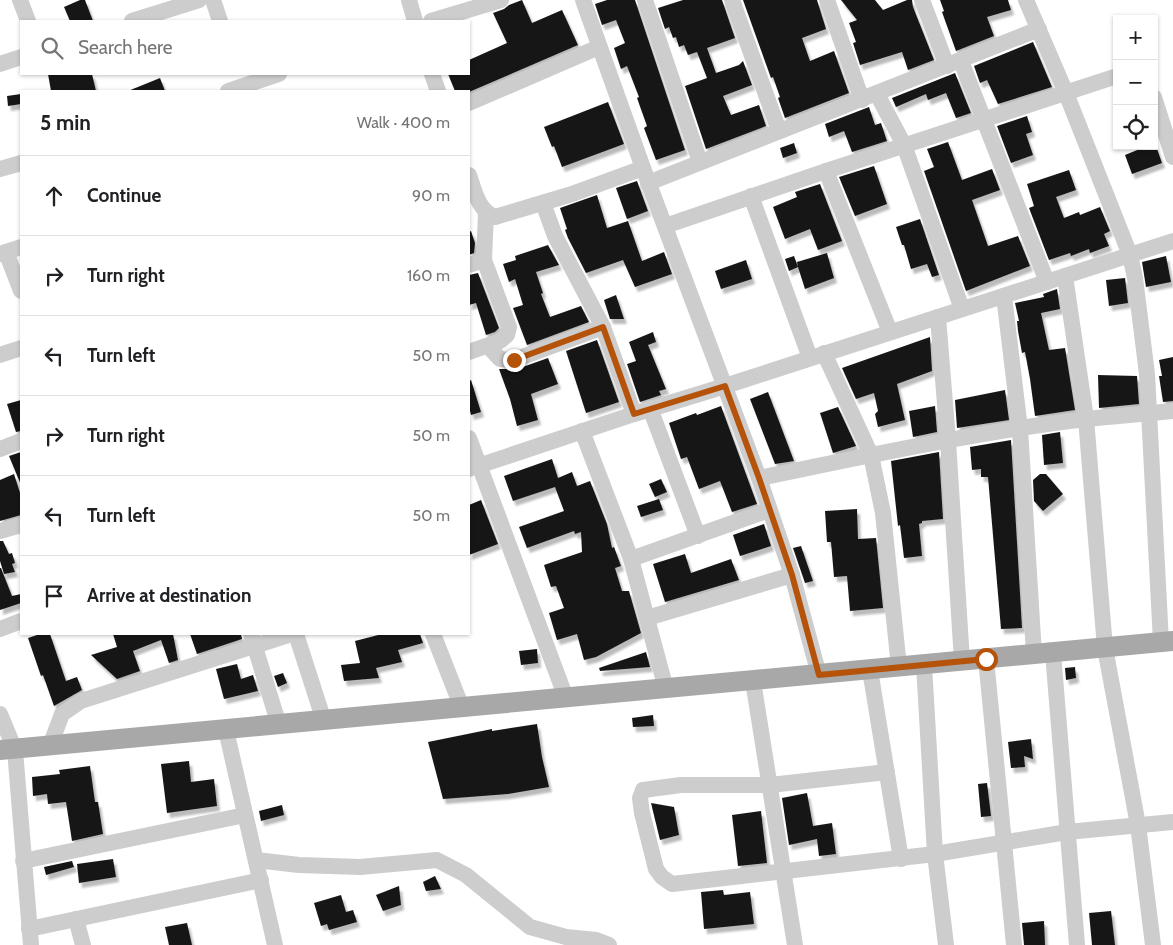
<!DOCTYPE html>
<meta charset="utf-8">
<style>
:root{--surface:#fff;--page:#f2f2f2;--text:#202124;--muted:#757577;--line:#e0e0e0}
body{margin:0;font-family:Cabin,sans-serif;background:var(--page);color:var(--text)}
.controls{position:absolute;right:15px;top:15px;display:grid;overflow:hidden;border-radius:0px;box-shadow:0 1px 4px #0004}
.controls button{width:45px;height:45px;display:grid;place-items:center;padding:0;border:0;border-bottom:1px solid var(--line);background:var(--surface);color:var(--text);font:25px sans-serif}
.stop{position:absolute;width:15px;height:15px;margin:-11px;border:4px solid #b45309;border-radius:50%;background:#fff}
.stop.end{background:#b45309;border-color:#fff;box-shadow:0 1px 5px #0008}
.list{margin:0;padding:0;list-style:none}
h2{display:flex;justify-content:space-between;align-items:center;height:65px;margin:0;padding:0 20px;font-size:21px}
h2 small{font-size:16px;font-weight:400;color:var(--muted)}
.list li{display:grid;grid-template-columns:32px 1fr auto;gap:15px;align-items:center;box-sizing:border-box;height:80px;padding:0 20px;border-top:1px solid var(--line)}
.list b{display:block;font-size:19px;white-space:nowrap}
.list em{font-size:16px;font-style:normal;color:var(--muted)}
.icon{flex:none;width:28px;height:28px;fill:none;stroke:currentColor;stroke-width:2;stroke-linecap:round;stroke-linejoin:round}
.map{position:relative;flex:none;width:1173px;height:945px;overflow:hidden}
.search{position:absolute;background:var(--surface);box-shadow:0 1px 4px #0004;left:20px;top:20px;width:450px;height:55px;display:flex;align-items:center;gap:12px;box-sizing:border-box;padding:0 18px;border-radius:0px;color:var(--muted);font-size:19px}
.panel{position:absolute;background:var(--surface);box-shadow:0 1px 4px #0004;left:20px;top:90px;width:450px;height:545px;border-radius:0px}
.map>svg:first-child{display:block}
</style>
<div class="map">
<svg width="1173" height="945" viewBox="0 0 1173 945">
<defs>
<filter id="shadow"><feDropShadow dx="3" dy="5" stdDeviation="1" flood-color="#0004"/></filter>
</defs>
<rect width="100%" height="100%" fill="#fff"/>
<g fill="#171717" filter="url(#shadow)">
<path d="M80,0H85L93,21H70L64,7Z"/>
<path d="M522,0L532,23L562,10L578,45L469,92L455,91L448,74H469V60L507,43L493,13L504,9L509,5Z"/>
<path d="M607,0H635L685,150L656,160L644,128L647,126L637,98L639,97L627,66L621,69L614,48L625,43L616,20L602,25L595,4Z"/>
<path d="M683,0H722L735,38L707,48L716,73L739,65L743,61L752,85L723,96L731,115L759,105L766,126L706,149L685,86L707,78L697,52L688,55L684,45L679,47L676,37L673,38L669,27L665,29L658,8Z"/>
<path d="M743,0H817L826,29L802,38L810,61L834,51L849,93L785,118L778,98L780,97L773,77L771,78Z"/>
<path d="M841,0H875L883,10L907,0H912L913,7L934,60L908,70L902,52L860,65L853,43L856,42L849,23L857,20Z"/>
<path d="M940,0H1008L1011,10L987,17L994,36L956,51L942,12L944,11Z"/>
<path d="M1033,42L1052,87L998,104L987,80L980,83L974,66Z"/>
<path d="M955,73L971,113L956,118L946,93L928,100L926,94L896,107L892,98Z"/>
<path d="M48,74H92L96,91H51Z"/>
<path d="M160,78L165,91H128Z"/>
<path d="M21,94V104L8,106L7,96Z"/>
<path d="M608,102L624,144L562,167L554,146L552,147L544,127Z"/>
<path d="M869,107L875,125L881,123L887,141L852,152L844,131L829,137L825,124Z"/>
<path d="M1027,116L1032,132L1026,134L1033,155L1011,163L997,126Z"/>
<path d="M948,142L962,180L992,169L1000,190L972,200L988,246L1018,236L1030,266L966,291L924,171L934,167L927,149Z"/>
<path d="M794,143L797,153L783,158L780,148Z"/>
<path d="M1155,143L1162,163L1132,174L1125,155L1147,146H1154Z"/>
<path d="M874,166L887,204L855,216L839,177Z"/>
<path d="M1069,170L1076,190L1056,197L1064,218L1079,212L1080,215L1100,207L1110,231L1104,234L1109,246L1090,253L1089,249L1071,256L1070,253L1049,260L1029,208L1034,206L1027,184Z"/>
<path d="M637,181L648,211L627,219L616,188Z"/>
<path d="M820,184L842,241L818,250L810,229L785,239L773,207L797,197L795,192Z"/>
<path d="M597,195L607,228L628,221L642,261L664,252L672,274L635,287L623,260L586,273L568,238L565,230L567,229L560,208Z"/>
<path d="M920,219L939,275L932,277L927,264L911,269L904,245H902L896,227Z"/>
<path d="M471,231L475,243L474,253L469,255V232Z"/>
<path d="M548,245L559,265L536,272L543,293L541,294L550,317L581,306L589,322L527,345L513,308L523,305L515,279L509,282L503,264L516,260L515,256Z"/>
<path d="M827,253L834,278L805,289L798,267L789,271L785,259L794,256L798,267L797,262Z"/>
<path d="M1166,256L1171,282L1146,287L1142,262Z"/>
<path d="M746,260L752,279L721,289L715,271Z"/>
<path d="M478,273L499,328L495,332L486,335L476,303L469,305V275Z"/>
<path d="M1125,278L1128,303L1109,306L1106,280Z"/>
<path d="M1057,289L1060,309L1041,313L1049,350L1065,348L1075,410L1035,416L1030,379L1025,352L1022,353L1018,331L1017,321H1019L1015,303L1044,297L1043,294Z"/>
<path d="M616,295L624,319H610L604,300Z"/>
<path d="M653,332L656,342L648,345L666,389L659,391L661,395L640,402L627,364L636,361L629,342Z"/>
<path d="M930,337L932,371L897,384L905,420L878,427L875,414L878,411L874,393L856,399L842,368Z"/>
<path d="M597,340L619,402L586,413L566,351Z"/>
<path d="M1173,357V401L1163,402L1159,376H1162L1159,360Z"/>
<path d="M548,358L558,384L531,394L538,420L517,426L510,399L499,369H517Z"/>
<path d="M1098,375L1137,376L1139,404L1099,408Z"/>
<path d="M471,380L481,412L471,415L469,407V381Z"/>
<path d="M1005,390L1009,420L957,428L955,400Z"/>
<path d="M768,392L794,461L775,464L750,399Z"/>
<path d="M21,400V431L16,432L7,404Z"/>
<path d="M721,406L757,504L732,512L720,481L699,489L687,457L681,459L669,423L696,413L697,415Z"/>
<path d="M935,406L937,432L913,437L909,411Z"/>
<path d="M838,407L856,446L833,453L820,413Z"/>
<path d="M1060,432L1063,463L1044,465L1042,435Z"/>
<path d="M1011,440L1022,628L1001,629L988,477H981V469L972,470L970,447Z"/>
<path d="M21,452V485L9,456Z"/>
<path d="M939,452L943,519L922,521V523L919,524L922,556L904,558L900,525L898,526L891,461Z"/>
<path d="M552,459L558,478L572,472L577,486L590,481L607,524L612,548L614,547L621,566L615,568L622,591H629L641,633L596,657L584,660L577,634L557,640L549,613L564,608L556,586L551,587L544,565L582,552L581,532L575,534L574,531L527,548L519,527L564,511L555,487L513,501L504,476Z"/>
<path d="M14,474L21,496V515L0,521V480Z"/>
<path d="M1040,474H1046L1063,494L1043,511L1034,501L1033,480Z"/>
<path d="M661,479L667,492L655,497L649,484Z"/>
<path d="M659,499L663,510L641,517L637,506Z"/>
<path d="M481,500L498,544L469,555V505Z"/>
<path d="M857,509L858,539L876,538L883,608L850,611L847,576L834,577L831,542H827L825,511Z"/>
<path d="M764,524L771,546L740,556L733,535Z"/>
<path d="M0,541H3L9,554L12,553L15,563L12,564L15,572L4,574L0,561Z"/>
<path d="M801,546L813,581L805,583L793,548Z"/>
<path d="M685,554L691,573L731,559L739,580L665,602L653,564Z"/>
<path d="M0,568H1L12,596L21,594V603L0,610Z"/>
<path d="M40,634H50L66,681L77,677L82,690L54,706L43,675L41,676L28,638Z"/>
<path d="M113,634H175H173L178,660L169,663L161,640L133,651L140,671L117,679L91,655L117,647Z"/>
<path d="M190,634H241L242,639L197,654Z"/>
<path d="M382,634H420L423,643L398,650L402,662L376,668L379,678L344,681L341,665L360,663L355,641Z"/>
<path d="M537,649L538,663L521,665L519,651Z"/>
<path d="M646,652L650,667L600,671L599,668Z"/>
<path d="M237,664L241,679L253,675L258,691L224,699L216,669Z"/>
<path d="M1075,667L1076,678L1066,680L1065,668Z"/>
<path d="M283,673L287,683L278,687L274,676Z"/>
<path d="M653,715L654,726L633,727L632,718Z"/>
<path d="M537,724L542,757L549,787L508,794L443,799L428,742L492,729V731Z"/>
<path d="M1031,739L1033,759L1024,756L1025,767L1011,768L1008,742Z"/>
<path d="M189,761L191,782L214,779L217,806L167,813L161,764Z"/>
<path d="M90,766L95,802H98L103,834L72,841L66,802L48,804L47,794L33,796L32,777L60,774L59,770Z"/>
<path d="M987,783L991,816L981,817L978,784Z"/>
<path d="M807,793L813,826L832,823L836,854L819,856L817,839L789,845L782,798Z"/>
<path d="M651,803L674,807L679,835L660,840Z"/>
<path d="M282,805L284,815L261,821L259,811Z"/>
<path d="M761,811L767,863L738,866L732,815Z"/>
<path d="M113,859L116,877L79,883L77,864Z"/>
<path d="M72,861L74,867L46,875L44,867Z"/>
<path d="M435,876L441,889L426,891L423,882Z"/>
<path d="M399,886L401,905L383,911L376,895Z"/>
<path d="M723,890L724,895L750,892L754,924L704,929L701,892Z"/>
<path d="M341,895L346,912L353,910L357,922L329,930L327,924L321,926L314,903Z"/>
<path d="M1111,911L1115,945H1092L1089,913Z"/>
<path d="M1044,921L1045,945H1024L1022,923Z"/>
<path d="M187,923L192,945H169L165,927Z"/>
</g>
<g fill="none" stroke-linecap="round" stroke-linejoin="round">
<g stroke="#cdcdcd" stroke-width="16">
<path d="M20,0L28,21"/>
<path d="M213,0L220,21"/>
<path d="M409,0L415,21"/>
<path d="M583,0L643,168L759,478L792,575L819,675"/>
<path d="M645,0L700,162"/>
<path d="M732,0L779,131"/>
<path d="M827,0L862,100"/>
<path d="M922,0L947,66"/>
<path d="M1026,0L1066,93L1130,255L1135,278L1147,374L1161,642"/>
<path d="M132,21L199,0"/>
<path d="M431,21L501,0"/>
<path d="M961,61L1047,282"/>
<path d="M0,64L21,57"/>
<path d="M432,74L438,91"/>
<path d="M228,91L279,74"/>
<path d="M877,94L904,145L962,309"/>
<path d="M1154,97L1173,157"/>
<path d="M469,103L599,47"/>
<path d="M0,169L21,163"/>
<path d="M826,171L890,332"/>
<path d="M469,175C475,192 478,210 495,217L572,194L643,168"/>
<path d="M648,183L1039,29"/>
<path d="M751,196L810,358"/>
<path d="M543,203L555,236L603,327L634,414"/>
<path d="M665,226L826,171L1117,76"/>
<path d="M6,252L21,291"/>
<path d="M0,254L21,247"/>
<path d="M469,265L484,260L486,213"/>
<path d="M1065,276L1086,419L1105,648L1138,825L1153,945"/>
<path d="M1004,296L1020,429L1034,654"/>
<path d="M938,317L948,441L962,661"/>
<path d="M488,346L500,359L514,360L603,327"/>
<path d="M469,352L500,341L507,335L509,327L484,260"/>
<path d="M824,353L871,455L883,513L899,667"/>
<path d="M0,355L21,348"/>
<path d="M650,408L698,536"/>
<path d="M582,431L631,559L666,689"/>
<path d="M469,438L566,698"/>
<path d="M0,449L21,441"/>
<path d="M469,469L634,414L725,386L1173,241"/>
<path d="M759,478C867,456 976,432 1086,419C1115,416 1144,414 1173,411"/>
<path d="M0,531L21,525"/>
<path d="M631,559L769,510"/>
<path d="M647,618L792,575"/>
<path d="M0,629L21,621"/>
<path d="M251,634L279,725"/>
<path d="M296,634L324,721"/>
<path d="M433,634L462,708"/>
<path d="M1053,653L1077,945"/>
<path d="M986,659L1014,945"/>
<path d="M924,665L935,854L946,945"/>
<path d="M870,670L901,859"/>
<path d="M753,681L795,945"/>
<path d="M0,714L15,750L31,945"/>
<path d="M226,730L275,945"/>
<path d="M50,746L62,714L81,701L292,634"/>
<path d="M887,772L770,785H681L643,790L640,798L642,813L656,869L662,877L672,884L935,854L1067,832L1173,822"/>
<path d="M256,860L299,865L360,867L437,860L466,875L530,927L566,937L596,940L609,945"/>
<path d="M23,861L245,815"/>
<path d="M76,919L83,945"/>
<path d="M29,929L261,880"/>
</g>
<path stroke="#a8a8a8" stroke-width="20" d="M0,750L1173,641"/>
</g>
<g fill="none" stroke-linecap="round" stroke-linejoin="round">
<path stroke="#b45309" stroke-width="6" d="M514,360L603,327L634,414L725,386L759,478L792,575L819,675L986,659"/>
</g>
</svg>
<div class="controls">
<button>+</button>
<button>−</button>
<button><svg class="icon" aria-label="locate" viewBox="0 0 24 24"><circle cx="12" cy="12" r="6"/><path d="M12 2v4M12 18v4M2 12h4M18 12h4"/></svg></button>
</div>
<div class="stop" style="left:986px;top:659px"></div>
<div class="stop end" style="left:514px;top:360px"></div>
<div class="search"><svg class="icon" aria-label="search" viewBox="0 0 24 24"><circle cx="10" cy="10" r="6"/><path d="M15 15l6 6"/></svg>Search here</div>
<section class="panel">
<h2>5 min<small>Walk · 400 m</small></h2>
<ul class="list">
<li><svg class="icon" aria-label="ahead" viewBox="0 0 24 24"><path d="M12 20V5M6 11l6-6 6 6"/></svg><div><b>Continue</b></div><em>90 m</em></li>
<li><svg class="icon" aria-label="right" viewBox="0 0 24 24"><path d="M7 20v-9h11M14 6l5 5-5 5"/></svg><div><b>Turn right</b></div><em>160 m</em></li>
<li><svg class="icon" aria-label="left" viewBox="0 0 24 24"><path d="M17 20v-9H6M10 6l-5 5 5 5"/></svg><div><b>Turn left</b></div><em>50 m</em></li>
<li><svg class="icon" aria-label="right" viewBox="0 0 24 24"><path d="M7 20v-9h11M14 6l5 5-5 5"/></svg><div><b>Turn right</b></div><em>50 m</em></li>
<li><svg class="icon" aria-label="left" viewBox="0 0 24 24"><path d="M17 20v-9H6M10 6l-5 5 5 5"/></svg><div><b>Turn left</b></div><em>50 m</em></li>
<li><svg class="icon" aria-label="arrive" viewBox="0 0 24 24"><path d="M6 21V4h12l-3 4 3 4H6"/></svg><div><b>Arrive at destination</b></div></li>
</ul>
</section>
</div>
